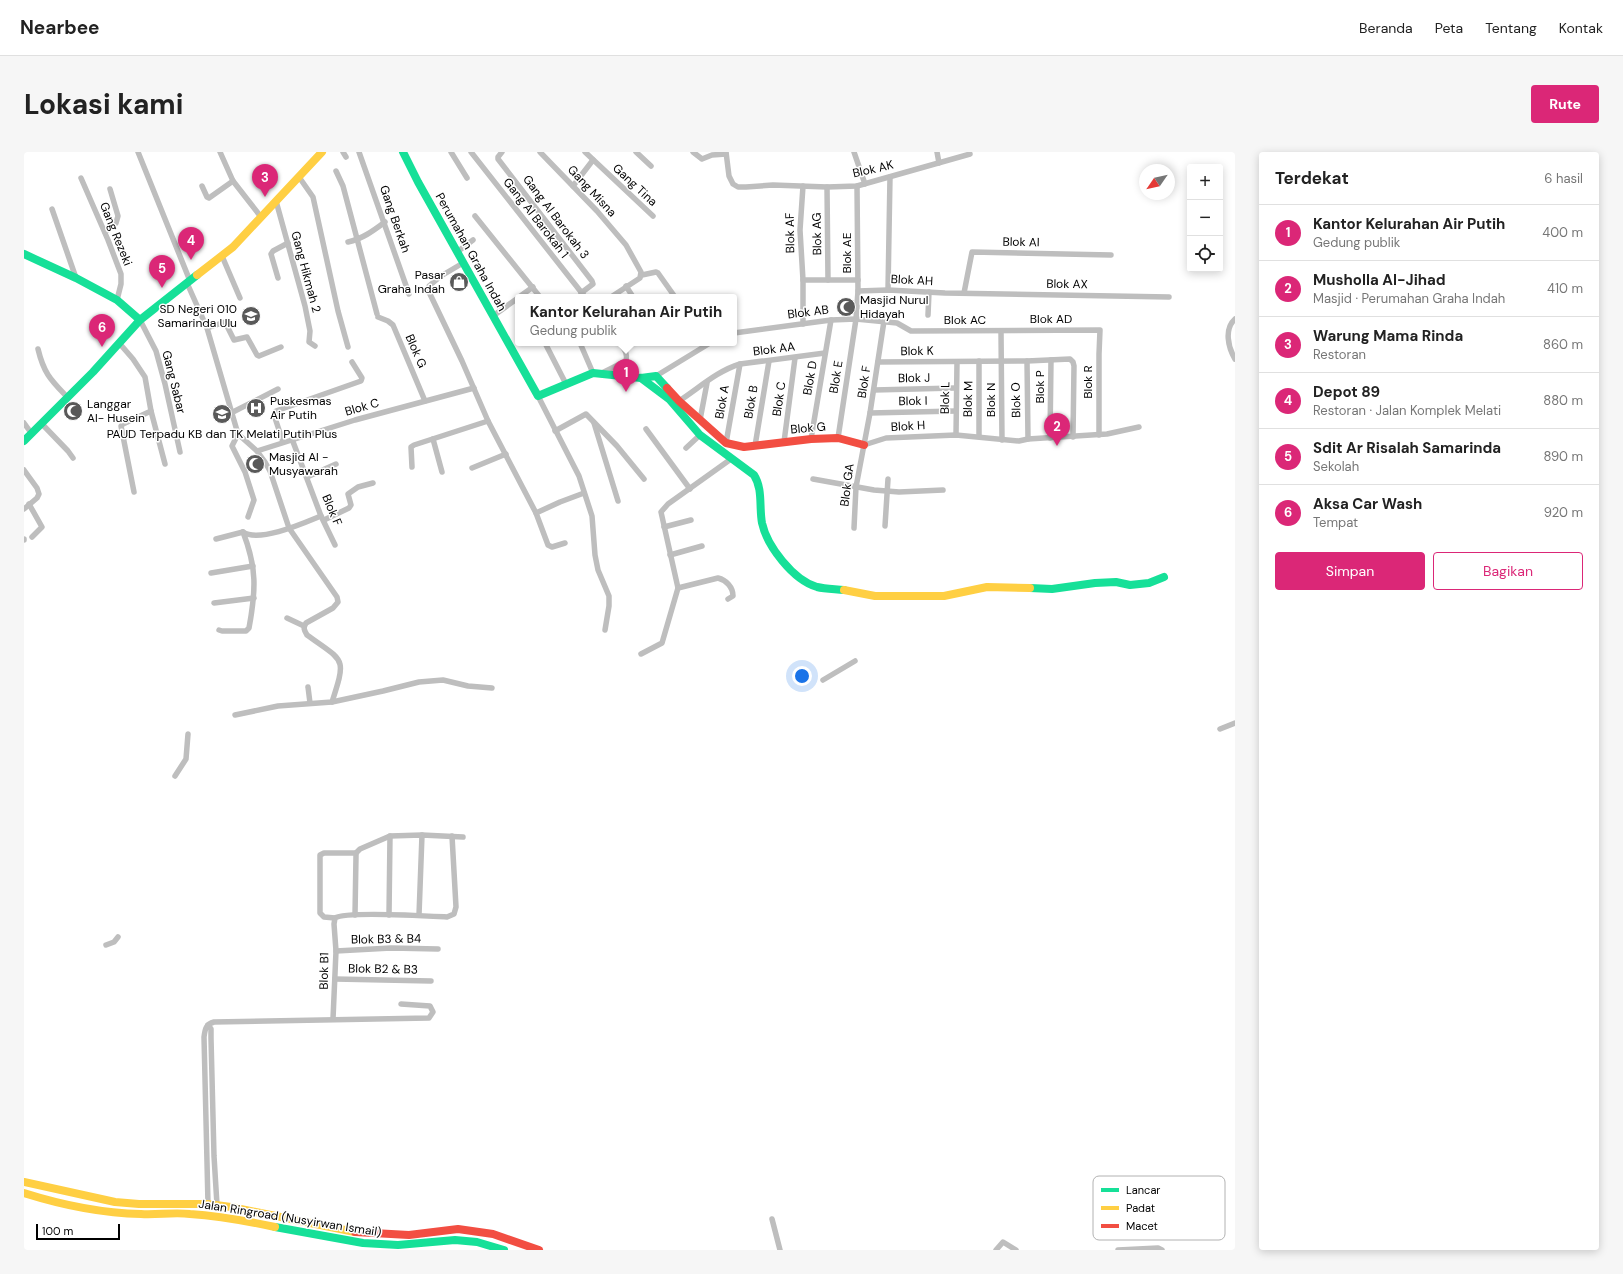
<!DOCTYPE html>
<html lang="id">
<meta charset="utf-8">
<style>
:root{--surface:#fff;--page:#f6f6f6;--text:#222;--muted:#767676;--line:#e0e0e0;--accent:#db2777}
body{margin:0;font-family:"DM Sans",sans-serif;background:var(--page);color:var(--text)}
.controls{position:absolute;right:12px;top:12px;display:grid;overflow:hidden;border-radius:4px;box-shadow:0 2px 10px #0003}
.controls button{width:36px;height:36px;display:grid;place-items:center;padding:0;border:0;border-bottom:1px solid var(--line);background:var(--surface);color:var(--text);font:20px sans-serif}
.compass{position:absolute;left:1115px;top:12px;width:36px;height:36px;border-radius:50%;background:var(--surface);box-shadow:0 2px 10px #0003;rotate:236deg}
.scale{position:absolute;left:12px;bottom:10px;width:84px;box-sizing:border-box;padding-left:4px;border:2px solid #000;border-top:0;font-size:11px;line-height:14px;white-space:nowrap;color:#000;-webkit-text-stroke:3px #fff;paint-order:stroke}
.you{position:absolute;left:778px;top:524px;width:14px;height:14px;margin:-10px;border:3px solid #fff;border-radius:50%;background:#1a73e8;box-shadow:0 0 0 6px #1a73e833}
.badge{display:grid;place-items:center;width:26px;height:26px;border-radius:50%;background:var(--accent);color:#fff;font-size:13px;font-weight:700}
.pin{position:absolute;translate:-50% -33px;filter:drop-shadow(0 1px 2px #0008)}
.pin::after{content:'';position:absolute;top:21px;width:14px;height:12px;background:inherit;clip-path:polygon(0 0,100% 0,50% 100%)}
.popup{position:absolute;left:491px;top:142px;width:222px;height:52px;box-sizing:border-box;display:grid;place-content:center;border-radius:4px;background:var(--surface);filter:drop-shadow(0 1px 3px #0005);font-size:13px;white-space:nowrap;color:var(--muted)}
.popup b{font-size:15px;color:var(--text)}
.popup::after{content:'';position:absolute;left:50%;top:100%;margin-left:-8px;border:8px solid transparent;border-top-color:var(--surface)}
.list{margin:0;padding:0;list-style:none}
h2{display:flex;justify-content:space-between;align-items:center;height:52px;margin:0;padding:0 16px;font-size:17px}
h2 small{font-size:13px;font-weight:400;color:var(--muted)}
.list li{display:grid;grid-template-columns:26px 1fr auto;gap:12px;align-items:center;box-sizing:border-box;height:56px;padding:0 16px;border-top:1px solid var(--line)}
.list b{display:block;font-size:15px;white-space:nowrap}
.list p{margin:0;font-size:13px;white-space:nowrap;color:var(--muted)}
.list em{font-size:13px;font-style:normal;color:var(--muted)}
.actions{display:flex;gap:8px;padding:12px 16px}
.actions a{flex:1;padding:9px 0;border:1px solid var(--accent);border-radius:4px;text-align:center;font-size:14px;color:var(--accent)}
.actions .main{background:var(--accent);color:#fff}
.icon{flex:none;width:22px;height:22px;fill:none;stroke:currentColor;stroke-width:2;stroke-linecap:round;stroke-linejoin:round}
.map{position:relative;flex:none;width:1211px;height:1098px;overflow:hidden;border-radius:4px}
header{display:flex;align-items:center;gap:24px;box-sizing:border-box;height:56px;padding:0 20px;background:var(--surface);border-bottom:1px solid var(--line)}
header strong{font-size:19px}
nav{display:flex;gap:22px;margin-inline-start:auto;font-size:14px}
.intro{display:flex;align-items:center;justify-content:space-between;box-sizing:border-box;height:96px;padding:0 24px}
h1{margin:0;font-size:28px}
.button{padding:10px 18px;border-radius:4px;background:var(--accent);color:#fff;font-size:14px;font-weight:700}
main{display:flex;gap:24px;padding:0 24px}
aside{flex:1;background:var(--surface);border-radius:4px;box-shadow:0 2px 10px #0003}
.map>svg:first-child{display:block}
</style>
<header>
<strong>Nearbee</strong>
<nav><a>Beranda</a><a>Peta</a><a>Tentang</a><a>Kontak</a></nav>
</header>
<div class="intro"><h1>Lokasi kami</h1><a class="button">Rute</a></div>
<main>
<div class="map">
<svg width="1211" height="1098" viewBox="0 0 1211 1098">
<rect width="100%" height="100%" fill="#fff"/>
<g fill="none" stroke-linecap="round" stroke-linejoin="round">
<g stroke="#bebebe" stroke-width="5.5">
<path d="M114,0L166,129"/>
<path d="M196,0L209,29L237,65"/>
<path d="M319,0L322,5"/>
<path d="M335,0L385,142"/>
<path d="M427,0L443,26"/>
<path d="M447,0L561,145"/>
<path d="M478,0L474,5V7L568,129L569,132L557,141"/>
<path d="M516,0L573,59L602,93L617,120L616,126L587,145"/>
<path d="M561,0L629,64"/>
<path d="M612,0L627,14"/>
<path d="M669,0L678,7L688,3L702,2"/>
<path d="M702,0L705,24L709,32L714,35H722L749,33L803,35L833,34L946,2"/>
<path d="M830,0L841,32"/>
<path d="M913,0L915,11"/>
<path d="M312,19L319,34L353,162"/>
<path d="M275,25L289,45L314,159L324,195"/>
<path d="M57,26L84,88L97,122V132L93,148"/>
<path d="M178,34L183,45L185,46L209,29"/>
<path d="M549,34L569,8"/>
<path d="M779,34L776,78L779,128V172"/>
<path d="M803,35L804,128"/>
<path d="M252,49L281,154L286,179L285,190L291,194"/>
<path d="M28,57L52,126"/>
<path d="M451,64L516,145"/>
<path d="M81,80L92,71L94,64L86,37"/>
<path d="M324,90C338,87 349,79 361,70"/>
<path d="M433,100L449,88"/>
<path d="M198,104L216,146"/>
<path d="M439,111L417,124L405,134V140L438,209L464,269L512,361L524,393L528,395L541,391"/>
<path d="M618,123L632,120L634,121L651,145"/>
<path d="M254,126L247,102L249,99L264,91"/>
<path d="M779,128H834"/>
<path d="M163,131L183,176L214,282L233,299L241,310L246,319L265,376L313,445L314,450L309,456L282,471C279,476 280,478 283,483C320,510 323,504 308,550"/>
<path d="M602,134L609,145"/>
<path d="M864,138L866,25"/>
<path d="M834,139L864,138L921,141L1145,145"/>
<path d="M940,141L948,100L1087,103"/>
<path d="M495,145L509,135"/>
<path d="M904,163L905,140"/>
<path d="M469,164L494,146"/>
<path d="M354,165L364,169L369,173L401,249"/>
<path d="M1211,167C1200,177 1204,195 1211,207"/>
<path d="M116,168L132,199L141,232L156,300"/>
<path d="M183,176L201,170L210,188L223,185L233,203L235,204L257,195"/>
<path d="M977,179L978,288"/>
<path d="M710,181L807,168L832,167L873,171L887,179L1076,178L1075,202V283"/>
<path d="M521,191L542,232"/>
<path d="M556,191L569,221"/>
<path d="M96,192L109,207L121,225L127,259L141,312"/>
<path d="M14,197C20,222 27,228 44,246"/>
<path d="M1003,209L1004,287"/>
<path d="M854,210L1003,209L1046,207L1049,210L1050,214L1049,285"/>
<path d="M578,221L602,209C604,201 600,197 596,191"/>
<path d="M632,224L686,191"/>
<path d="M850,238L931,236"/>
<path d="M514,244L555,324L568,364L571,403L574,418L585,444V454L581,478"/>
<path d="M655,249C675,236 693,219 716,212L801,201"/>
<path d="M207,261L254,237"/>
<path d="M846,261L932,259"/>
<path d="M676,268L683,231"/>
<path d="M0,271L8,282"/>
<path d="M570,271L594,349"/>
<path d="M18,272L44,299L49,306"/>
<path d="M622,277L666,337"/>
<path d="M531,279L562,262L593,294L620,327"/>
<path d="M214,282L208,294L221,320L230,348L224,365"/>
<path d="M932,283L933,210"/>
<path d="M955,284V209"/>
<path d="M814,286L832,167L834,139L833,34"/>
<path d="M1026,286L1027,208"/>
<path d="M268,287L297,364L311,393"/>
<path d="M409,287L418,320"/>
<path d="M787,287L807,168"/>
<path d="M259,290L251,266L252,259L337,229L338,226L328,210"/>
<path d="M760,290L771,206"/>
<path d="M702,291L716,212"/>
<path d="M840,293L862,286L932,283L995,289L1004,287L1083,282L1115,275"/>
<path d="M731,294L745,209"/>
<path d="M662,296L676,283"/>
<path d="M233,299L331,268L450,236"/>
<path d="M388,315L387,295L390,293L464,269"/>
<path d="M448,316L482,302"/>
<path d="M0,318L13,336L15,342L13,346L0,357"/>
<path d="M283,325L312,312"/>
<path d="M789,327L850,338L875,340L919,338"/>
<path d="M110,340L97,274L99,272L127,259"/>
<path d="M5,352L18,375L8,385"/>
<path d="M512,361L536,350L560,341"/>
<path d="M300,368L325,356L327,353L324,342L334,335L349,331"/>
<path d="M861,374L864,327"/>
<path d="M640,375L667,368"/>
<path d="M830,376L832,335L846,261L860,169"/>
<path d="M219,380C235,391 280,371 297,364"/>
<path d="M192,387L219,380"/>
<path d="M0,388V387"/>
<path d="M646,403L678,394"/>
<path d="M187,421L229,414"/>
<path d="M704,447L709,444C709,435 702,428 694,426L654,436L637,360L644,352L707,307"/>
<path d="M190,451L230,446"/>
<path d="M263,466L280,474"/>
<path d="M195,478L198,479H222L225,476C232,438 233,416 219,380"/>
<path d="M617,502L638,491L654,436"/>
<path d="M799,528L831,509"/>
<path d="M284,535L286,551"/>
<path d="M211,563L254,554L308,550L359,539L395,530L419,528L444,534L468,536"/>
<path d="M1196,577L1211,571"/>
<path d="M151,624L162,607L164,582"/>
<path d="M331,763L332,704V701L336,697L366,684L398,683L439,685"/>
<path d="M365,763L366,684"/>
<path d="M395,763L398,683"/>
<path d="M311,766L300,765L296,761V703L300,701H332"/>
<path d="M82,793L90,790L94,785"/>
<path d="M312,799L367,796L414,797"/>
<path d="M311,827L407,829"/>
<path d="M309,867L312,799L310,772L311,766C322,759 405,764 423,765L430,762L432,755L428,684"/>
<path d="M184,873L187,877V886L190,1004L193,1053"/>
<path d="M184,1052L180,885C181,877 182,872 190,870L405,866L409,860L406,854L377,852"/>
<path d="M748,1067L756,1098"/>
<path d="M972,1098L979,1090L992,1098"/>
<path d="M1094,1098L1134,1096L1138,1098"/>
</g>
<g stroke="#16e098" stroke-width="8">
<path d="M379,0L394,30L514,244L569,221L617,226L632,224L643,236"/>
<path d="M0,102L52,126L93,148L116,168"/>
<path d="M617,226L645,247L676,283L730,323C739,337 735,355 738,371C743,394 769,428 793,435C801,437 811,437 820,438"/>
<path d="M0,289L69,220L116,168L173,123"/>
<path d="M1006,436L1028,437L1071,431L1092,430L1106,433L1125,431L1140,425"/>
<path d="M251,1075L339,1091L374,1093L431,1088L453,1090L480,1098"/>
</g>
<g stroke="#ffcf43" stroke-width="8">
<path d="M173,123L209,95L298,0"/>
<path d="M820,438L851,444H920L963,435L1006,436"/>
<path d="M0,1030L91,1050L115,1052H184L207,1055L331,1080"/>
<path d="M0,1041C38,1053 77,1061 117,1062C134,1063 150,1060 166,1062C195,1064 223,1069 251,1075"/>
</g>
<g stroke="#f24e42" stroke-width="8">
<path d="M643,236L655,249L702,291L720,295L787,287L814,286L840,293"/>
<path d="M331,1080L385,1083L434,1077L469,1082L515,1098"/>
</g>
</g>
<defs>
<symbol id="shop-disc" viewBox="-11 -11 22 22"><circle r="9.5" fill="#595959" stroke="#fff"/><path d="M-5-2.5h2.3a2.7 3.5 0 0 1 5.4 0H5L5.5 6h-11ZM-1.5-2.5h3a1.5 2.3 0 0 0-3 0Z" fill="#fff"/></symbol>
<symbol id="mosque-disc" viewBox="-11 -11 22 22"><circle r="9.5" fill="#595959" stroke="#fff"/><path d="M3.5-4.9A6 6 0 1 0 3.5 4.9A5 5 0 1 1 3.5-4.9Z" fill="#fff"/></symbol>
<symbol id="school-disc" viewBox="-11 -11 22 22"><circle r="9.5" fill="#595959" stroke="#fff"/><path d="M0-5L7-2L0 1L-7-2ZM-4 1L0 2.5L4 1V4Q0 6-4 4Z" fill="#fff"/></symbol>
<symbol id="hospital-disc" viewBox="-11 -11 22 22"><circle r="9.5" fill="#595959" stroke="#fff"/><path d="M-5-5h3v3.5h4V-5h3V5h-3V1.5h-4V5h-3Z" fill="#fff"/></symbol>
</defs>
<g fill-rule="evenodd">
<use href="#shop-disc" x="424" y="119" width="22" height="22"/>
<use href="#mosque-disc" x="811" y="144" width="22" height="22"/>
<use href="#school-disc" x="216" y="153" width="22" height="22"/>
<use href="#hospital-disc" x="221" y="245" width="22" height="22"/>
<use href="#mosque-disc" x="38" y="248" width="22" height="22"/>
<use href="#school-disc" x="187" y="251" width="22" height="22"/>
<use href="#mosque-disc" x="220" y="301" width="22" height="22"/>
</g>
<g text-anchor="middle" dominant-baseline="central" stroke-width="3" stroke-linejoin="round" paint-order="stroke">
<g font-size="12" fill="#000" stroke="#fff">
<text transform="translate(849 17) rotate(-13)">Blok AK</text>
<text transform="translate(611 33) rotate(43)">Gang Tina</text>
<text transform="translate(568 39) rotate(47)">Gang Misna</text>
<text transform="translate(532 65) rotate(53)">Gang Al Barokah 3</text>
<text transform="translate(512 66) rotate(52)">Gang Al Barokah 1</text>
<text transform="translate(371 67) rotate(71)">Gang Berkah</text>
<text transform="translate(766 81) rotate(-91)">Blok AF</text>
<text transform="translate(92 82) rotate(68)">Gang Rezeki</text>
<text transform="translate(793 82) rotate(-91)">Blok AG</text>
<text transform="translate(997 90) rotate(1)">Blok AI</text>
<text transform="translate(447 100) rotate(61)">Perumahan Graha Indah</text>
<text transform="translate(823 101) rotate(-90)">Blok AE</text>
<text transform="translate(282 120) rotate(75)">Gang Hikmah 2</text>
<text transform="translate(888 128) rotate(3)">Blok AH</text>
<text transform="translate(1043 132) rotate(1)">Blok AX</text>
<text transform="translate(784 160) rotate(-7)">Blok AB</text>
<text x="1027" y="167">Blok AD</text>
<text x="941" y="168">Blok AC</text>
<text transform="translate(750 197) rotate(-7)">Blok AA</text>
<text transform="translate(392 199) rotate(66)">Blok G</text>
<text transform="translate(893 199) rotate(-1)">Blok K</text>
<text transform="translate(812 225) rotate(-81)">Blok E</text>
<text transform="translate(786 226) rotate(-80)">Blok D</text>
<text transform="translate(890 226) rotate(-1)">Blok J</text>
<text transform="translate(150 230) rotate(76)">Gang Sabar</text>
<text transform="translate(840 230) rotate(-81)">Blok F</text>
<text transform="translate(1064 230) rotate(-90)">Blok R</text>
<text transform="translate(1016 235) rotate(-90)">Blok P</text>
<text transform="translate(921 246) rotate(-89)">Blok L</text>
<text transform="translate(755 247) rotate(-82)">Blok C</text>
<text transform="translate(944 247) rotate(-89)">Blok M</text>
<text transform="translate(967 248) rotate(-90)">Blok N</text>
<text transform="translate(992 248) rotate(-91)">Blok O</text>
<text transform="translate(889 249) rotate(-1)">Blok I</text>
<text transform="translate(698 250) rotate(-80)">Blok A</text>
<text transform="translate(727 250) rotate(-80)">Blok B</text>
<text transform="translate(338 255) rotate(-16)">Blok C</text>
<text transform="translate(884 274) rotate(-3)">Blok H</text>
<text transform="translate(784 276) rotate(-5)">Blok G</text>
<text transform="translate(823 333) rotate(-83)">Blok GA</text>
<text transform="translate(308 358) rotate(67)">Blok F</text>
<text transform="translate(362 787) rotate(-1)">Blok B3 &amp; B4</text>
<text transform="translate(359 817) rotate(1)">Blok B2 &amp; B3</text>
<text transform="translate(300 819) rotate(-89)">Blok B1</text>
<text transform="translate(266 1066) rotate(9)">Jalan Ringroad (Nusyirwan Ismail)</text>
</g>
<g font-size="12" fill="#000" stroke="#fff" text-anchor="start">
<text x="421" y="123" text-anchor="end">Pasar<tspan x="421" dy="14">Graha Indah</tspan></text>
<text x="836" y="148">Masjid Nurul<tspan x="836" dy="14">Hidayah</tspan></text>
<text x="213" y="157" text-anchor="end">SD Negeri 010<tspan x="213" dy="14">Samarinda Ulu</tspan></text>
<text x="246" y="249">Puskesmas<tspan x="246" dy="14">Air Putih</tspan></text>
<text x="63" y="252">Langgar<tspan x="63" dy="14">Al- Husein</tspan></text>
<text x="198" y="282" text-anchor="middle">PAUD Terpadu KB dan TK Melati Putih Plus</text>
<text x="245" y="305">Masjid Al -<tspan x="245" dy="14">Musyawarah</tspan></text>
</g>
</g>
<rect x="1069" y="1024" width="132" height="64" rx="6" fill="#fff" stroke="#b2b2b2" stroke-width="1"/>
<rect x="1077" y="1036" width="18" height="4" fill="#16e098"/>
<rect x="1077" y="1054" width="18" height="4" fill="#ffcf43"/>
<rect x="1077" y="1072" width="18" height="4" fill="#f24e42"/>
<g font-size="11" fill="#000">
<text x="1102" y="1042">Lancar</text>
<text x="1102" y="1060">Padat</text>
<text x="1102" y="1078">Macet</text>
</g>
</svg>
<div class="controls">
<button>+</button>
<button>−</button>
<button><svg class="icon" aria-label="locate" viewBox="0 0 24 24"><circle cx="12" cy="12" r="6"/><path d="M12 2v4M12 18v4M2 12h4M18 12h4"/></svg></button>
</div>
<svg class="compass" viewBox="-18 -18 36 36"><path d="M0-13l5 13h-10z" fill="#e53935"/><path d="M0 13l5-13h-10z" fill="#767676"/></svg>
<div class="scale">100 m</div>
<div class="you"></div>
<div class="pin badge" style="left:602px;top:240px">1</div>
<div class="popup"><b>Kantor Kelurahan Air Putih</b>Gedung publik</div>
<div class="pin badge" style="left:1033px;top:294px">2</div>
<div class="pin badge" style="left:241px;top:45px">3</div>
<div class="pin badge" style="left:167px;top:108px">4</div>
<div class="pin badge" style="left:138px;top:136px">5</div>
<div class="pin badge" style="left:78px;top:195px">6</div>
</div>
<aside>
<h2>Terdekat<small>6 hasil</small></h2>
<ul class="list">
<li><span class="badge">1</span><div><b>Kantor Kelurahan Air Putih</b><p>Gedung publik</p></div><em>400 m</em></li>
<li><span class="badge">2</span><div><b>Musholla Al-Jihad</b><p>Masjid · Perumahan Graha Indah</p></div><em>410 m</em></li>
<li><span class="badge">3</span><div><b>Warung Mama Rinda</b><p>Restoran</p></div><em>860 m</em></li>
<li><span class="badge">4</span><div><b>Depot 89</b><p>Restoran · Jalan Komplek Melati</p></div><em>880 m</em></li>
<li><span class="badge">5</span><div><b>Sdit Ar Risalah Samarinda</b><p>Sekolah</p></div><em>890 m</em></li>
<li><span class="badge">6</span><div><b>Aksa Car Wash</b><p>Tempat</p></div><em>920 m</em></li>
</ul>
<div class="actions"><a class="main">Simpan</a><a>Bagikan</a></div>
</aside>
</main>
